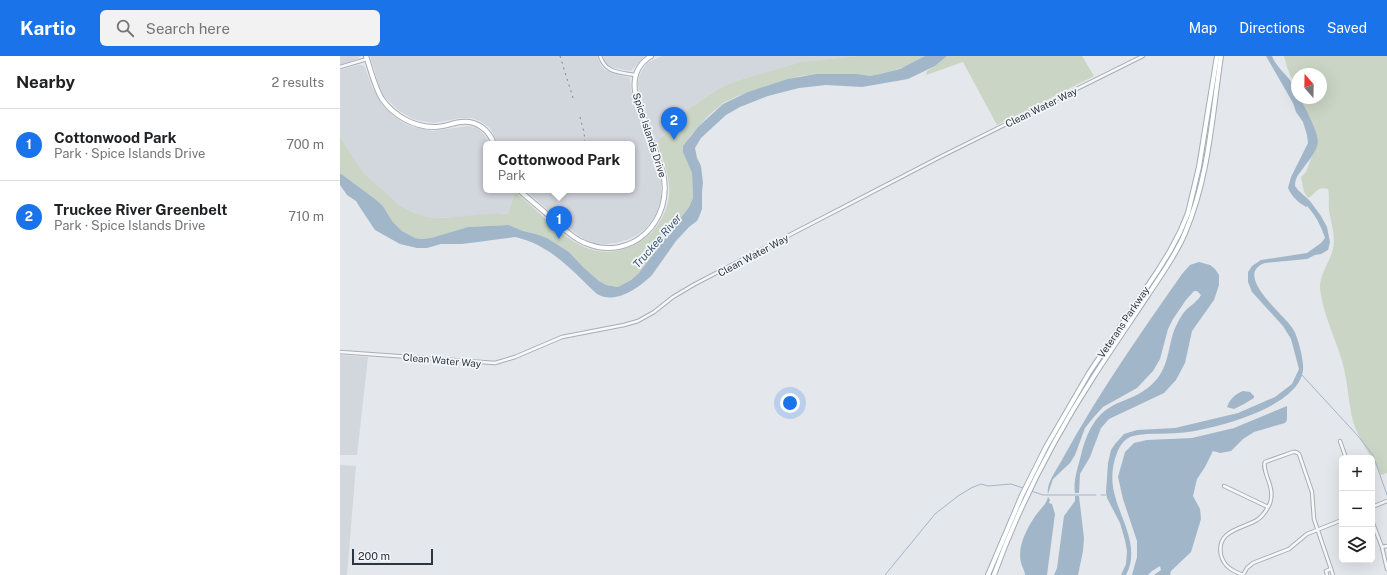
<!DOCTYPE html>
<meta charset="utf-8">
<style>
:root{--surface:#fff;--page:#f2f2f2;--text:#202124;--muted:#757577;--line:#e0e0e0;--accent:#1a73e8}
body{margin:0;font-family:"Public Sans",sans-serif;background:var(--page);color:var(--text)}
.controls{position:absolute;right:12px;bottom:12px;display:grid;overflow:hidden;border-radius:6px;box-shadow:0 4px 16px #0002}
.controls button{width:36px;height:36px;display:grid;place-items:center;padding:0;border:0;border-bottom:1px solid var(--line);background:var(--surface);color:var(--text);font:20px sans-serif}
.compass{position:absolute;left:951px;top:12px;width:36px;height:36px;border-radius:50%;background:var(--surface);box-shadow:0 4px 16px #0002;rotate:340deg}
.scale{position:absolute;left:12px;bottom:10px;width:81px;box-sizing:border-box;padding-left:4px;border:2px solid #2c3543;border-top:0;font-size:11px;line-height:14px;white-space:nowrap;color:#2c3543;-webkit-text-stroke:3px #f4f6f8;paint-order:stroke}
.you{position:absolute;left:450px;top:347px;width:14px;height:14px;margin:-10px;border:3px solid #fff;border-radius:50%;background:#1a73e8;box-shadow:0 0 0 6px #1a73e833}
.badge{display:grid;place-items:center;width:26px;height:26px;border-radius:50%;background:var(--accent);color:#fff;font-size:13px;font-weight:700}
.pin{position:absolute;translate:-50% -33px;filter:drop-shadow(0 1px 2px #0008)}
.pin::after{content:'';position:absolute;top:21px;width:14px;height:12px;background:inherit;clip-path:polygon(0 0,100% 0,50% 100%)}
.popup{position:absolute;left:143px;top:85px;width:152px;height:52px;box-sizing:border-box;display:grid;place-content:center;border-radius:6px;background:var(--surface);filter:drop-shadow(0 1px 3px #0005);font-size:13px;white-space:nowrap;color:var(--muted)}
.popup b{font-size:15px;color:var(--text)}
.popup::after{content:'';position:absolute;left:50%;top:100%;margin-left:-8px;border:8px solid transparent;border-top-color:var(--surface)}
.list{margin:0;padding:0;list-style:none}
h2{display:flex;justify-content:space-between;align-items:center;height:52px;margin:0;padding:0 16px;font-size:17px}
h2 small{font-size:13px;font-weight:400;color:var(--muted)}
.list li{display:grid;grid-template-columns:26px 1fr auto;gap:12px;align-items:center;box-sizing:border-box;height:72px;padding:0 16px;border-top:1px solid var(--line)}
.list b{display:block;font-size:15px;white-space:nowrap}
.list p{margin:0;font-size:13px;white-space:nowrap;color:var(--muted)}
.list em{font-size:13px;font-style:normal;color:var(--muted)}
.icon{flex:none;width:22px;height:22px;fill:none;stroke:currentColor;stroke-width:2;stroke-linecap:round;stroke-linejoin:round}
.map{position:relative;flex:none;width:1047px;height:519px;overflow:hidden}
header{display:flex;align-items:center;gap:24px;box-sizing:border-box;height:56px;padding:0 20px;background:var(--accent);color:#fff}
header strong{font-size:19px}
nav{display:flex;gap:22px;margin-inline-start:auto;font-size:14px}
.search{width:280px;height:36px;background:var(--page);display:flex;align-items:center;gap:10px;box-sizing:border-box;padding:0 14px;border-radius:6px;color:var(--muted);font-size:15px}
main{display:flex}
aside{flex:1;background:var(--surface)}
.map>svg:first-child{display:block}
</style>
<header>
<strong>Kartio</strong>
<div class="search"><svg class="icon" aria-label="search" viewBox="0 0 24 24"><circle cx="10" cy="10" r="6"/><path d="M15 15l6 6"/></svg>Search here</div>
<nav><a>Map</a><a>Directions</a><a>Saved</a></nav>
</header>
<main>
<aside>
<h2>Nearby<small>2 results</small></h2>
<ul class="list">
<li><span class="badge">1</span><div><b>Cottonwood Park</b><p>Park · Spice Islands Drive</p></div><em>700 m</em></li>
<li><span class="badge">2</span><div><b>Truckee River Greenbelt</b><p>Park · Spice Islands Drive</p></div><em>710 m</em></li>
</ul>
</aside>
<div class="map">
<svg width="1047" height="519" viewBox="0 0 1047 519">
<rect width="100%" height="100%" fill="#e4e7eb"/>
<g fill="#d2d6dd">
<path d="M0,0H21L17,3L0,9Z"/>
<path d="M30,0H257L261,10L265,14L272,17L290,22L291,35L321,125V143L316,158L306,172L297,179L287,184L276,187L264,188L255,187L244,183L234,176L185,134H292V88H158L150,72L140,65L132,62H120L94,67L76,64L59,55L44,40L39,30Z"/>
<path d="M263,0H304L291,15L270,11L265,6Z"/>
<path d="M322,0H517L461,6L399,24L386,29L377,34L347,54L317,87L299,35L298,27L300,18L307,7Z"/>
<path d="M18,9H22L25,11L32,31L42,49L52,59L63,67L73,71L93,75L128,70L137,72L144,78L150,88H146V134H173L175,136L168,158L157,157L115,162L86,161L80,160L59,149L23,116L0,81V14Z"/>
<path d="M0,299L28,301L17,399H0Z"/>
<path d="M0,409L16,410L7,519H0Z"/>
</g>
<g fill="#cad5c5">
<path d="M517,0H585L567,10L549,16L530,20L507,18H476L460,20L398,40L383,47L368,60L350,80L343,93L352,117L353,142L349,151L299,217L291,224L278,231L266,229L259,225L243,211L229,196L207,182L196,178L183,175L169,169L128,171L91,182L81,183L75,182L62,175L52,165L43,150L35,143L0,117V81L23,116L59,149L74,157L86,161L106,162L157,157L168,158L175,136C187,146 198,156 209,166C220,175 230,185 244,191C282,207 324,180 329,140C331,122 323,104 317,87L347,54L377,34L386,29L399,24L461,6Z"/>
<path d="M607,0H742L754,20L657,69L623,6L586,19L587,15L595,10Z"/>
<path d="M944,0H1047V417L1041,419C1032,401 1018,383 1013,365C1008,345 1008,325 1002,305C995,281 983,258 980,233C979,219 990,206 993,193C996,180 991,167 989,154C988,147 990,140 988,133C976,130 977,138 968,142L964,136L961,121L966,116L978,85L971,65L960,42H981V18H957V36L947,11Z"/>
</g>
<g fill="#a1b6c9">
<path d="M585,0H607L595,10L568,23L522,31L486,29L459,32L428,40L400,51L386,59L361,82L355,92L357,102L361,110L363,127L362,136V153L359,161L357,165L349,171L336,185L312,219C299,232 275,249 257,238C231,214 211,189 175,181L122,188H101L87,192H77L60,188L35,174L21,153L16,145L7,139L0,129V117L35,143L43,150L52,165L62,175L75,182L81,183L91,182L128,171L169,169L183,175L196,178L207,182L229,196L243,211L259,225L266,229L278,231L291,224L299,217L349,151L353,142L352,117L343,96V90L358,71L383,48L408,36L448,23L476,18H516L530,20L540,18L560,13Z"/>
<path d="M926,0H932C938,16 957,24 957,42H960C965,52 978,75 978,86C977,95 969,104 964,111C959,118 955,121 955,130L958,134L970,145L981,160L987,171L990,186L988,194L981,198L975,199L967,203L925,207C892,219 945,259 953,273C958,281 964,304 963,314C959,351 879,371 848,376C830,379 811,376 793,380C785,382 780,389 777,397C772,409 771,423 774,436C780,463 801,491 786,519H781L786,508L787,495L785,484L780,467L767,442L766,436L768,407L771,394L775,388L784,378L797,374L835,372L898,357L935,341L952,328L959,313L951,283L943,270L912,236L908,226V216L912,210L921,204L967,197L981,187L985,182C981,170 976,160 967,150L966,151C958,146 952,141 948,132L951,121L968,87L967,79L963,66L956,56L953,47Z"/>
<path d="M859,206L870,209L875,213L879,219V229L874,244L852,275L845,307L836,324L824,337L769,363L761,372L750,401L740,418L739,437H735C733,424 738,412 741,399C747,376 755,357 778,347C793,341 806,336 817,323C830,307 828,287 836,270C839,264 842,258 846,254C851,249 858,245 861,239L857,235H854L846,244L833,263L828,273L820,303L813,315L797,332L763,351L753,362L745,372L735,399L730,407L713,423L708,438C706,427 718,412 723,402C758,338 800,278 842,218L850,209Z"/>
<path d="M903,335L910,336L914,340V342C907,346 901,350 894,353L887,351C890,343 895,338 903,335Z"/>
<path d="M947,350V364L945,367L914,376L903,383L891,395L880,397L873,395L865,411L857,423L853,440L860,453L861,463L851,496L831,515L830,519H814L821,514L820,510L812,515L808,519H792L797,501V485L783,443L778,421L785,396L794,387L807,384L852,382L894,372Z"/>
<path d="M735,440H739L744,482L743,495L738,519H714L717,512L724,460L735,445Z"/>
<path d="M708,441L710,444L709,447L712,448L715,458L707,519H685C685,515 682,511 681,507C677,490 687,472 696,459C701,452 706,449 708,441Z"/>
</g>
<g fill="none" stroke-linecap="round" stroke-linejoin="round">
<g stroke="#a1b6c9" stroke-width="1">
<path d="M961,318L1018,380L1033,399L1047,439"/>
<path d="M691,435L703,439H756"/>
<path d="M761,439H766"/>
<path d="M545,519L595,458L618,440L631,432L641,428L648,430L671,428L683,432"/>
</g>
<defs>
<g id="street">
<path d="M260,0C266,18 280,16 295,19"/>
<path d="M0,11L27,3"/>
<path d="M0,296L155,307L175,301L222,281L284,269L298,265L314,256L333,241L355,228L600,101L803,0"/>
<path d="M1000,385L1006,402"/>
<path d="M956,396L959,398L972,436L974,463L993,519"/>
<path d="M884,430L928,451"/>
<path d="M1032,451L1047,445"/>
<path d="M1032,465L1042,491L1047,513"/>
<path d="M1042,491L1047,490"/>
<path d="M903,519C893,515 884,511 881,499C876,474 902,473 917,464C923,460 927,454 930,447C936,431 921,415 925,406L953,396H956"/>
<path d="M903,519L907,512L913,507L949,493L967,478L1002,464"/>
<path d="M987,519L986,515L991,513"/>
</g>
<g id="secondary">
<path d="M26,0C31,14 34,30 42,43C54,60 74,71 94,71C104,71 112,67 121,66C137,64 149,74 154,88"/>
<path d="M179,134C191,145 204,155 216,166C225,174 234,183 245,187C292,207 334,164 323,117L295,35C293,20 298,8 311,0"/>
</g>
<g id="primary">
<path d="M648,519L682,439L706,391L749,317L817,216L830,195L840,176L848,157L859,111L877,0"/>
<path d="M654,519C679,450 714,382 754,320C772,292 790,266 808,239C821,219 836,199 845,177C869,121 872,60 881,0"/>
</g>
</defs>
<use href="#street" stroke="#a9aeb5" stroke-width="4.5"/>
<use href="#secondary" stroke="#a9aeb5" stroke-width="6"/>
<use href="#primary" stroke="#a4acb7" stroke-width="6"/>
<use href="#street" stroke="#f7f8fa" stroke-width="2.5"/>
<use href="#secondary" stroke="#fff" stroke-width="4"/>
<use href="#primary" stroke="#fff" stroke-width="4"/>
<g stroke="#7e8794" stroke-width="1" stroke-dasharray="2 4" stroke-linecap="butt">
<path d="M220,0L233,42"/>
<path d="M240,61L244,76L245,88"/>
<path d="M256,134L257,135"/>
</g>
</g>
<g text-anchor="middle" dominant-baseline="central" stroke-width="3.5" stroke-linejoin="round" paint-order="stroke">
<g font-size="10" fill="#2c3543" stroke="#f4f6f8">
<text transform="translate(701 51) rotate(-26)">Clean Water Way</text>
<text transform="translate(310 79) rotate(72)">Spice Islands Drive</text>
<text transform="translate(413 199) rotate(-28)">Clean Water Way</text>
<text transform="translate(783 266) rotate(-56)">Veterans Parkway</text>
<text transform="translate(102 304) rotate(5)">Clean Water Way</text>
</g>
<g font-size="11" font-style="italic" fill="#385676" stroke="#f4f6f8">
<text transform="translate(317 185) rotate(-49)">Truckee River</text>
</g>
</g>
</svg>
<div class="controls">
<button>+</button>
<button>−</button>
<button><svg class="icon" aria-label="layers" viewBox="0 0 24 24"><path d="M12 4l9 5-9 5-9-5zM3 14l9 5 9-5"/></svg></button>
</div>
<svg class="compass" viewBox="-18 -18 36 36"><path d="M0-13l5 13h-10z" fill="#e53935"/><path d="M0 13l5-13h-10z" fill="#757577"/></svg>
<div class="scale">200 m</div>
<div class="you"></div>
<div class="pin badge" style="left:219px;top:183px">1</div>
<div class="popup"><b>Cottonwood Park</b>Park</div>
<div class="pin badge" style="left:334px;top:84px">2</div>
</div>
</main>
